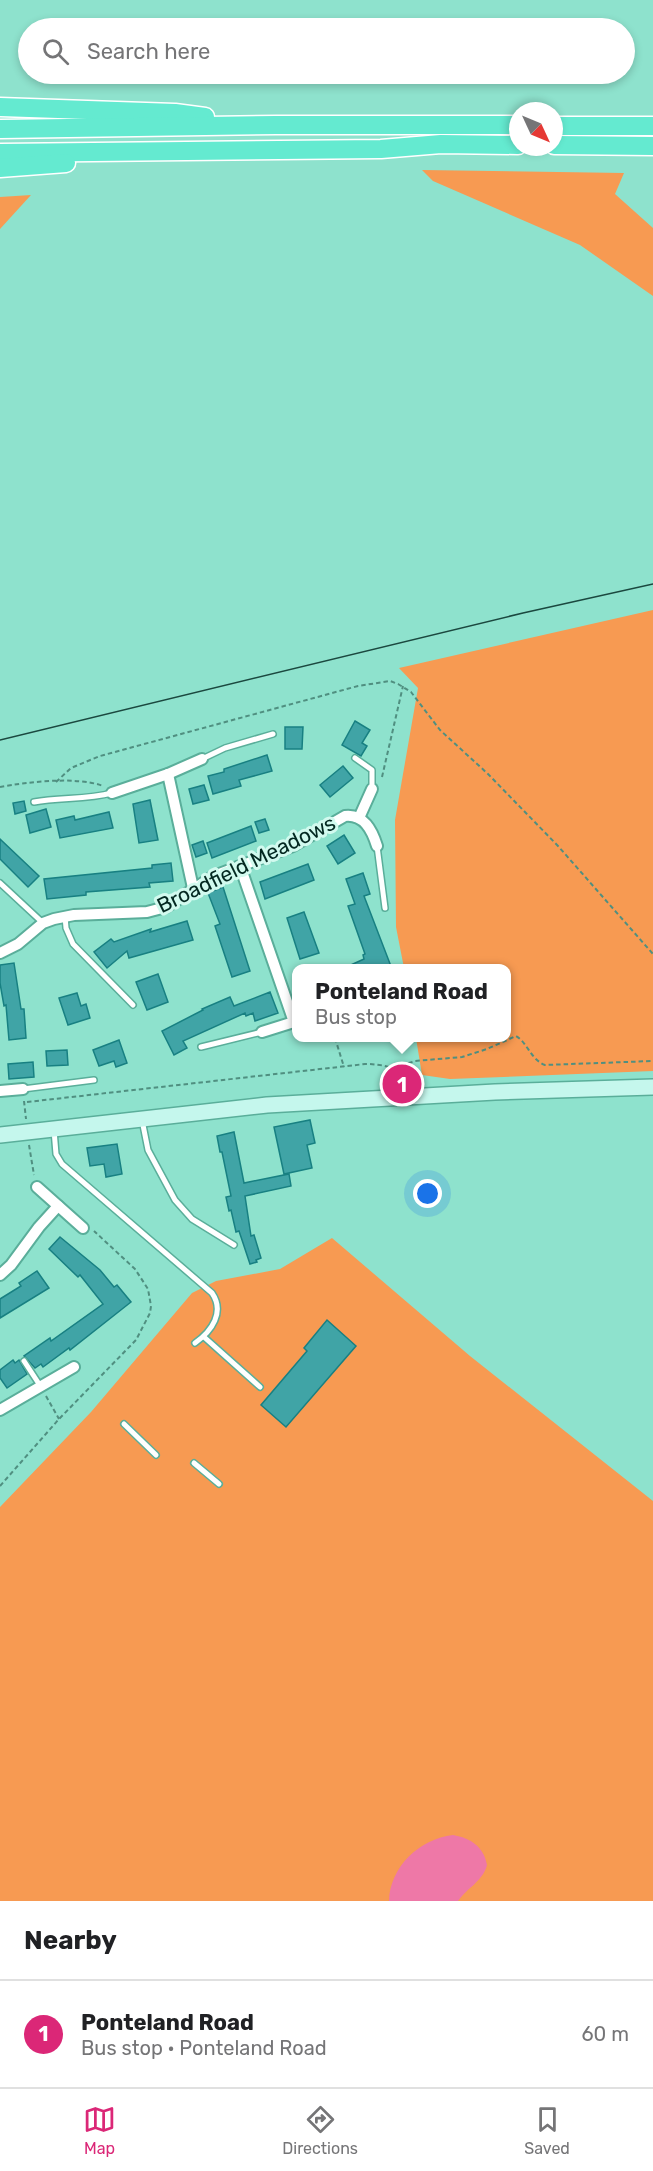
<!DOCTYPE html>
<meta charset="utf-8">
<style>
:root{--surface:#fff;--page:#f6f6f6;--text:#202124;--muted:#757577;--line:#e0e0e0;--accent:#db2777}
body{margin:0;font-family:Rubik,sans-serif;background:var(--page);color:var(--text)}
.compass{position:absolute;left:509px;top:102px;width:54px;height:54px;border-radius:50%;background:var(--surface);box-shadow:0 3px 9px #0003;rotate:134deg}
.you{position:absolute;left:428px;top:1194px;width:21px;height:21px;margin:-15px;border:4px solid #fff;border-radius:50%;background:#1a73e8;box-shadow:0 0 0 9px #1a73e833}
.badge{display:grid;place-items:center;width:39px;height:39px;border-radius:50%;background:var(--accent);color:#fff;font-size:20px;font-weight:700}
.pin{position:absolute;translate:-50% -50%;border:3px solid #fff;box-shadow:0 2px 6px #0006}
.popup{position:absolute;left:292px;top:964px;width:219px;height:78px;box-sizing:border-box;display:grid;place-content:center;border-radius:12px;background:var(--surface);filter:drop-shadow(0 2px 4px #0005);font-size:20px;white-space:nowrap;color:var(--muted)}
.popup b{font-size:22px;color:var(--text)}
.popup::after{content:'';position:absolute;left:50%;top:100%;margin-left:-12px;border:12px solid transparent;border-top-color:var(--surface)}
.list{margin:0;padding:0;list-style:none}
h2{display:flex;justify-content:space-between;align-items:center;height:78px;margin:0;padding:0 24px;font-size:26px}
h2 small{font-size:20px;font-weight:400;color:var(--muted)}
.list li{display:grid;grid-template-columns:39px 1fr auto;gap:18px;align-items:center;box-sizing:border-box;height:108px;padding:0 24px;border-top:2px solid var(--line)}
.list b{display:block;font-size:22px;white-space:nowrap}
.list p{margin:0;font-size:20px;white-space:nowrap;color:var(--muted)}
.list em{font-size:20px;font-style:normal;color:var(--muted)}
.icon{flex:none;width:33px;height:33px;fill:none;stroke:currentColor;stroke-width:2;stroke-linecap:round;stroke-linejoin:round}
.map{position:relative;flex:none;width:653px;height:1901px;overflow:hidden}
.search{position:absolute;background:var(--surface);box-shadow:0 3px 9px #0003;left:18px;right:18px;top:18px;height:66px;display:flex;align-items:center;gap:15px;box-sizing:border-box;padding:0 21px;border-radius:33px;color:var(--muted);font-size:22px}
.sheet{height:186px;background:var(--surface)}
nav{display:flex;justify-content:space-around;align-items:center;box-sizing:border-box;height:84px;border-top:2px solid var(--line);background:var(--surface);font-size:16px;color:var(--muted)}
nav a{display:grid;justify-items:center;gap:3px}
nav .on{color:var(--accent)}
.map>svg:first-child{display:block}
</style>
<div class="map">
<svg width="653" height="1901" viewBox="0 0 653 1901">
<rect width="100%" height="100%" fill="#8ee2cd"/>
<g fill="#f79a52">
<path d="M422,170L624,173L615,194L653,228V296L580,245L433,181Z"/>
<path d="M31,195L0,229V197Z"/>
<path d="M653,610V1071L450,1079L422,1075L416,1038H507V968H404L396,927L395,820L418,688L399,668Z"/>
<path d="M332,1238L470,1356L653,1501V1901H0V1507L91,1412L192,1293L216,1281L280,1269Z"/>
</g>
<path fill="#ee78a7" d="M453,1835C471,1838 484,1847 487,1865C483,1881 467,1888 458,1901H389C390,1867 419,1839 453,1835Z"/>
<g fill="#40a4a6" stroke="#188082" stroke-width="1.5">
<path d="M355,721L370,730L362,743L367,746L361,756L342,745Z"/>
<path d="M285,727H303L302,749H285Z"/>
<path d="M267,755L272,771L239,780L241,786L213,794L208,776L224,772V769Z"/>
<path d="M343,766L353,778L330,797L320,785Z"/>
<path d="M204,785L209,800L193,804L189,789Z"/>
<path d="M150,800L158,840L139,843L133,804Z"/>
<path d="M24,801L26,811L15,814L13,803Z"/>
<path d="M46,809L51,827L30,833L26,815Z"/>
<path d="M109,812L113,828L60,838L56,820L74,816L75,820Z"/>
<path d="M265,819L269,830L259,833L255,822Z"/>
<path d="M251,826L256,841L212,858L207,843Z"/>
<path d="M344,835L355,853L338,864L327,846Z"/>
<path d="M0,839L39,876L28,887L0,859Z"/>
<path d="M203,841L207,853L196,857L192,845Z"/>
<path d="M171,863L173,881L149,883L150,887L86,892V895L47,899L44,879L152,868V865Z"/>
<path d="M308,864L314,880L265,899L260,882Z"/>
<path d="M363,873L370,894L364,896L392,969H342L364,959L363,955L365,954L348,906L355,904L346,879Z"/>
<path d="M223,887L250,971L232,977L215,926L220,924L208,893Z"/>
<path d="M304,912L319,953L300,959L287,918Z"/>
<path d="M187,921L193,940L129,958L127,951L107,968L94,952L111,939L114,942L151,929L150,932Z"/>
<path d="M14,963L21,1009H24L26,1038L9,1040L6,1005L4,1006L0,983V965Z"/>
<path d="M158,974L168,1002L147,1010L136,982Z"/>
<path d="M270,992L278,1013L255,1021L253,1013L246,1016L245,1013L183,1041L187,1048L174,1055L162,1031L203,1010L202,1009L230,997L234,1006Z"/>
<path d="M77,993L81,1006L86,1004L90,1018L68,1025L59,998Z"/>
<path d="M119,1040L127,1063L116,1067L114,1061L99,1066L93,1050Z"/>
<path d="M67,1050L68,1065L47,1066L46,1051Z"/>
<path d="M33,1062L34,1077L9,1079L8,1064Z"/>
<path d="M310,1120L315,1143L307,1145L312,1168L284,1174L274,1127Z"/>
<path d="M234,1132L244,1183L289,1174L291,1186L245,1196L251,1236L254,1235L261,1258L256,1260L257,1262L250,1264L239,1231L236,1232L231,1210L229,1211L226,1197L231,1196L222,1152H220L217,1136Z"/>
<path d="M117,1144L122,1174L106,1177L104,1164L90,1166L87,1148Z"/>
<path d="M60,1237L100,1270L114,1287L117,1285L131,1302L70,1350L69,1348L43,1367L41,1364L35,1368L24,1356L50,1338L51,1341L103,1304L80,1275L78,1277L49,1249Z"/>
<path d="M37,1271L49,1288L0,1318V1299L21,1286L19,1283Z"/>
<path d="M327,1320L356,1346L286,1427L261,1405L307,1351L304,1348Z"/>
<path d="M13,1360L15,1363L19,1360L27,1374L7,1388L0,1378V1370Z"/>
</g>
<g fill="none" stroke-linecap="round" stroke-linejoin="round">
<defs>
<g id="service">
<path d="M355,758L372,770V789"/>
<path d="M202,759L225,748L273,734"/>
<path d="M34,802C60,797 86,800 112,793"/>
<path d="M377,846L385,908"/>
<path d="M0,883L43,923"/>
<path d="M65,916L66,928L73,944L133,1005"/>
<path d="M201,1047L262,1032"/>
<path d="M23,1089L94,1080"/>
<path d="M142,1120L148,1150L175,1200L192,1219L234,1245"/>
<path d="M54,1130L56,1154L62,1164L212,1293C225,1312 212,1331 195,1343"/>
<path d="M204,1337L260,1387"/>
<path d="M24,1361L41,1387"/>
<path d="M124,1424L156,1455"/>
<path d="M194,1463L219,1484"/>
</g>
<g id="minor">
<path d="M168,774L193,888"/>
<path d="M112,793L168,774L202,759"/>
<path d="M359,818L372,789"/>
<path d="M240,866L294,1022"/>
<path d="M0,953L18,944L43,923L54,919L74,915L147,912L166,907L214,876L293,846L345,816C364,814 372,830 377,846"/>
<path d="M262,1032L297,1021"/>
<path d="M0,1091L23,1089"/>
<path d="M37,1187L83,1228"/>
<path d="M0,1275L11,1265L39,1227L58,1206"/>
<path d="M0,1410L74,1367"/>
</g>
<path id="secondary" d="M0,1135L267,1105L495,1092L653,1087"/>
<g id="trunk">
<path d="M0,107L175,113L205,117"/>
<path d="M554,126H653"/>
<path d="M0,129L276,125H518"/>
<path d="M554,145L653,146"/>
<path d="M0,153L381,149L441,144L518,145"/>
<path d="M0,168L66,163"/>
</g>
</defs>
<use href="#service" stroke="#5aae9a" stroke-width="8"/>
<use href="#minor" stroke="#5aae9a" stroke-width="14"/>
<use href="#secondary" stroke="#5aae9a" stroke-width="18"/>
<use href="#trunk" stroke="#fff" stroke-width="21"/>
<g stroke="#508f80" stroke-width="2" stroke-dasharray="4.5 3" stroke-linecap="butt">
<path d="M382,777L403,686"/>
<path d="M56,782L71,768L100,756L358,686L390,681L398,684L411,692L440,730L488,774L558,846L653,954"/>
<path d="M0,787C27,782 77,776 103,786"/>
<path d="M335,1038L344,1067"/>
<path d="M394,1068L415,1061L462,1057L487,1049L516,1036C528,1043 530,1059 545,1065L653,1061"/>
<path d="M24,1101L26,1119"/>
<path d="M27,1102L365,1064C384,1064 399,1068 412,1082"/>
<path d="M29,1145L34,1175"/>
<path d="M46,1396L59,1419"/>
<path d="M0,1486L59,1419L136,1340L150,1313L151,1306L148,1289L135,1269L94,1231"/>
</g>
<use href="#service" stroke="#fff" stroke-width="5"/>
<use href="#minor" stroke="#fff" stroke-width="10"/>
<use href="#secondary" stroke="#c5f7ed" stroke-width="15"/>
<use href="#trunk" stroke="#64ead0" stroke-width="18"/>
<path stroke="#1b483f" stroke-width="1.5" d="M0,740L523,613L653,584"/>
</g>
<g text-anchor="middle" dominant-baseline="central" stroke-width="6" stroke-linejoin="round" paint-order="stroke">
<g font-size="21" fill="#032821" stroke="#d2faef">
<text transform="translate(246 864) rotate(-26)">Broadfield Meadows</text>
</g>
</g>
</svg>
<svg class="compass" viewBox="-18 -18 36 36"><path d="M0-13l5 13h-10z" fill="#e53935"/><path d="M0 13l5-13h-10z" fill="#757577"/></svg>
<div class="you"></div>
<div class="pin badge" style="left:402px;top:1084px">1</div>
<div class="popup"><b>Ponteland Road</b>Bus stop</div>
<div class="search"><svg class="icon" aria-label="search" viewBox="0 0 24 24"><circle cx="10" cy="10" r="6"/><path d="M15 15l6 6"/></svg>Search here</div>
</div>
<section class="sheet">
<h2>Nearby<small></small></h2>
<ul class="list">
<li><span class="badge">1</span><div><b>Ponteland Road</b><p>Bus stop · Ponteland Road</p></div><em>60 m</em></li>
</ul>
</section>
<nav>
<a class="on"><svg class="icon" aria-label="map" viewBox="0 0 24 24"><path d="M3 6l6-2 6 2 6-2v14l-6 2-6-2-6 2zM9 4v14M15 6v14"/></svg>Map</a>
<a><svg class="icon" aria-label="directions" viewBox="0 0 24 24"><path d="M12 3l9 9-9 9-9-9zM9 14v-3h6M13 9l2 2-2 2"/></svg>Directions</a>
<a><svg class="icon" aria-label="saved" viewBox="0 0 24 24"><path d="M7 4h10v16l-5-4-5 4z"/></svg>Saved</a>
</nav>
